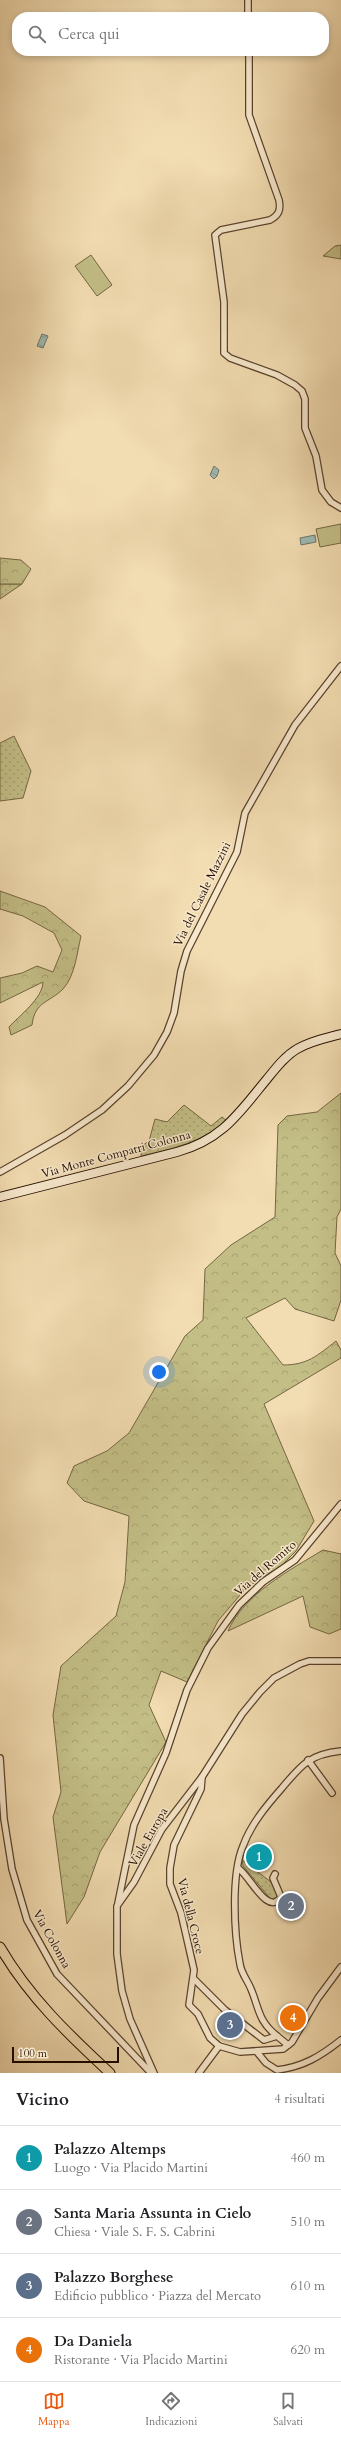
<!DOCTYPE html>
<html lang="it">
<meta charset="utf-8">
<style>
:root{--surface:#fff;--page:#f6f6f6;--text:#202124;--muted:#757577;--line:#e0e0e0;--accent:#ea580c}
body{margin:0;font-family:Cardo,serif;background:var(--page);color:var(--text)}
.scale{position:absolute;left:12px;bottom:10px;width:107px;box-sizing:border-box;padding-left:4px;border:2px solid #270f00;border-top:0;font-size:11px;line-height:14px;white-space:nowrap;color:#270f00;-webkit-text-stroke:3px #f7e8cc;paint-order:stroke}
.you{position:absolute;left:159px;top:1372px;width:14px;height:14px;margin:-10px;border:3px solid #fff;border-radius:50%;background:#1a73e8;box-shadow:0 0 0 6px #1a73e833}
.badge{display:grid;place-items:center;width:26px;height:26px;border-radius:50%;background:var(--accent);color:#fff;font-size:13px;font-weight:700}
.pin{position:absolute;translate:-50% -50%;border:2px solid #fff;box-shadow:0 1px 4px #0006}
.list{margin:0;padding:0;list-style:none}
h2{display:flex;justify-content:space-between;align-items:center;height:52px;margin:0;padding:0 16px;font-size:17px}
h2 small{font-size:13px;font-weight:400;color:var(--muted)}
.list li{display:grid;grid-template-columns:26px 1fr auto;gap:12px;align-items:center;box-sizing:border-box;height:64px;padding:0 16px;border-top:1px solid var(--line)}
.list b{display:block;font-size:15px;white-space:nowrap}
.list p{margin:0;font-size:13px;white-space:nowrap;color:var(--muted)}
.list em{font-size:13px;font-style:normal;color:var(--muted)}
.icon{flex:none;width:22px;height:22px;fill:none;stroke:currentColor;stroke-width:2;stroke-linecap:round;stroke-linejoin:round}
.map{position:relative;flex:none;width:341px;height:2073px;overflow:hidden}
.search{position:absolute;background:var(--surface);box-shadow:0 2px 6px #0003;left:12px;right:12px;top:12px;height:44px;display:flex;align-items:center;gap:10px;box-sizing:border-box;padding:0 14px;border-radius:16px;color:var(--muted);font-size:15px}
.sheet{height:308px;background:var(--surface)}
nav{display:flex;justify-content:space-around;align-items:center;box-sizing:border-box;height:56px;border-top:1px solid var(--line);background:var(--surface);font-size:11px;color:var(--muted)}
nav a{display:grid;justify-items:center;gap:2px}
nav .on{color:var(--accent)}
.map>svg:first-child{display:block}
</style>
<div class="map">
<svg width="341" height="2073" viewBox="0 0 341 2073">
<defs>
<pattern id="grass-dots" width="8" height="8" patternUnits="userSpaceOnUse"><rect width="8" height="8" fill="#c3be86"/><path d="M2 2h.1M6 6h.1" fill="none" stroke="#a8a272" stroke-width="1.8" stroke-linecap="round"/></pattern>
<pattern id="forest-crowns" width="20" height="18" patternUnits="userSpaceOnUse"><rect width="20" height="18" fill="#c3be86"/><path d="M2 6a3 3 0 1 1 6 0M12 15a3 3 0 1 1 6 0" fill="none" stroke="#a8a272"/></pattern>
<pattern id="water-waves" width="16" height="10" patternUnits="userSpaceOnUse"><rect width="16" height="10" fill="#9dbab3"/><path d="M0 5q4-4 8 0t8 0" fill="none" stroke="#879f98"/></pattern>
</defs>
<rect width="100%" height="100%" fill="#f2dcb1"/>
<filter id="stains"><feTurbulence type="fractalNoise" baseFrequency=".005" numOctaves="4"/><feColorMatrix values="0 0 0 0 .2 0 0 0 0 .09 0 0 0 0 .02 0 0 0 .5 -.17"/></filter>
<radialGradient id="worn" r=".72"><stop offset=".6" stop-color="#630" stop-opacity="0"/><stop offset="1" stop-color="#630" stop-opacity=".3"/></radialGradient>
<g fill="url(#grass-dots)" stroke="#756643">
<path d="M0,584H22L0,599Z"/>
<path d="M14,736L31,771L23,798L0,801V743Z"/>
<path d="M184,1105L211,1126L222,1117L227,1121C199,1143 175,1148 141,1156L142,1146L149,1141L155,1119L167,1122Z"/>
<path d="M242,1860L275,1885L279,1894L278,1899H272L269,1897L243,1866Z"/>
</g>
<g fill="url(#forest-crowns)" stroke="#756643">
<path d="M341,245V259L323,256L335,246Z"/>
<path d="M0,558L21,560L31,569L22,584H0Z"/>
<path d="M0,891L45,907L81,936C77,953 75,976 63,989C49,1003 35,1001 32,1025L11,1035L9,1027C19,1016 43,998 43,982L0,1003V978L22,973L37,966L53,972L62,950L54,933L23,916L0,909Z"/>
<path d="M341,1093V1209L337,1217L335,1253L341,1266V1300L334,1321L295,1309L285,1298L246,1318L283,1365C307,1365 317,1356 336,1341L341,1350V1358L264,1404L314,1521L296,1551L282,1565L246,1588L218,1621L187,1682L161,1671L149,1705L166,1742L100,1852L84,1897L67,1924L53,1817L61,1792L53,1715L61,1666L116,1616L125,1582L129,1516L84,1501L67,1483L74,1466L107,1451L129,1433L185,1336L203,1320L205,1269L231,1245L275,1217L278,1125L287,1116L317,1112Z"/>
<path d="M323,1550L341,1554V1629L329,1634L310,1627L303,1596L228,1631C244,1594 290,1570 323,1550Z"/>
</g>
<g fill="#c3be86" stroke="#756643">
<path d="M91,255L112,285L97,296L75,266Z"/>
<path d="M341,524V543L320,547L316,529Z"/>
</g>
<g fill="url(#water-waves)" stroke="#6e766b">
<path d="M42,334L48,336L43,348L37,346Z"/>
<path d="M214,466L219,470L217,476L214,479L210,475Z"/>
<path d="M315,535L316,542L301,545L300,538Z"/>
</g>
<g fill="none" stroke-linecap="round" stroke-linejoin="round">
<defs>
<g id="street">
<path d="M248,0V17"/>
<path d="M249,51V115L279,200C281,210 279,215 270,220L221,230L215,235L224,302V353L230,358L277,375L295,385L302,391L305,399V428L316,456L322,490L331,502L341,508"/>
<path d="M0,1172L65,1135L102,1110L128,1086L154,1055L167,1032L174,1013L181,971L187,951L237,852L245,813L295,725L341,666"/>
<path d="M0,1758L4,1819L12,1869L27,1920L57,1974L151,2073"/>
<path d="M308,1760L332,1793"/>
<path d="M202,1777L201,1789L174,1845L170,1868V1884L181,1913L194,1970L189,2005L198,2014L210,2038L219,2046L240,2052L283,2049L292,2042L318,1998L341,1967"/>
<path d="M238,1868C250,1876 268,1917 281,1897L273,1878L275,1874"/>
<path d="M118,1903L134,1825L166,1753L187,1690L208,1648L239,1605L263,1582L295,1560L341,1504"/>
<path d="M194,1979L225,2010L264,2040L277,2036L288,2045"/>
<path d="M277,2036C258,2021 259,2008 251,1989C248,1981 241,1973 240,1964C234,1934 231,1874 243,1846C251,1824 267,1805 282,1788C301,1765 310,1754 341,1751"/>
<path d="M257,2052L266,2063L277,2070C303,2067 321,2056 341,2040"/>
<path d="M154,2073L130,2019L122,1991L117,1954V1906L134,1882L162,1829L202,1777L242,1714L260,1692L274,1678L300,1664L309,1661H341"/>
<path d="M199,2073L219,2046"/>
</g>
<path id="secondary" d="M0,1197L177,1152C222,1140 239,1113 267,1079C276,1068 285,1056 297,1049C310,1041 326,1038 341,1034"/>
<path id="primary" d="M0,1947C29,1997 68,2034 110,2073"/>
</defs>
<use href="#street" stroke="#5a422c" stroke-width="8"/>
<use href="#secondary" stroke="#270f00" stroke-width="10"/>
<use href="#primary" stroke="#270f00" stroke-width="11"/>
<use href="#street" stroke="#f7e8cc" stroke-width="5.5"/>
<use href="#secondary" stroke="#f7e8cc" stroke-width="8"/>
<use href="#primary" stroke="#f2dcb1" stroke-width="9"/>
</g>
<g text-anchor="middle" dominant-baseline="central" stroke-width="3" stroke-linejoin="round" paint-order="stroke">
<g font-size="12" fill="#270f00" stroke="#f7e8cc">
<text transform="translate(202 894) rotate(-64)">Via del Casale Mazzini</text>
<text transform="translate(116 1154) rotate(-15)">Via Monte Compatri Colonna</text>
<text transform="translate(265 1568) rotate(-41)">Via del Romito</text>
<text transform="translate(148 1837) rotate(-60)">Viale Europa</text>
<text transform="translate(191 1916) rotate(76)">Via della Croce</text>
<text transform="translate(52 1939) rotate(61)">Via Colonna</text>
</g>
</g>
<rect width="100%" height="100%" filter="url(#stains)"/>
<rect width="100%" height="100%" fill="url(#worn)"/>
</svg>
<div class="scale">100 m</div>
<div class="you"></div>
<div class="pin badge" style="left:259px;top:1857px;background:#0f9aa8">1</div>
<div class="pin badge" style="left:291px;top:1906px;background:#6b7280">2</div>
<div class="pin badge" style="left:230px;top:2025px;background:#5c6f8a">3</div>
<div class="pin badge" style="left:293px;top:2018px;background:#e8710a">4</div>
<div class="search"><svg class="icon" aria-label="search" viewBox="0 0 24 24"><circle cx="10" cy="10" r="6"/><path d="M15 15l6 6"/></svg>Cerca qui</div>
</div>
<section class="sheet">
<h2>Vicino<small>4 risultati</small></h2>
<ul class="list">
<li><span class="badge" style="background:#0f9aa8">1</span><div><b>Palazzo Altemps</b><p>Luogo · Via Placido Martini</p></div><em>460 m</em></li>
<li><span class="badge" style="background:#6b7280">2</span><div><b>Santa Maria Assunta in Cielo</b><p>Chiesa · Viale S. F. S. Cabrini</p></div><em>510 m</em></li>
<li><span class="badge" style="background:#5c6f8a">3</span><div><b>Palazzo Borghese</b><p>Edificio pubblico · Piazza del Mercato</p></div><em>610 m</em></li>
<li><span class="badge" style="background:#e8710a">4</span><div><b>Da Daniela</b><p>Ristorante · Via Placido Martini</p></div><em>620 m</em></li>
</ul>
</section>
<nav>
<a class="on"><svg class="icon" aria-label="map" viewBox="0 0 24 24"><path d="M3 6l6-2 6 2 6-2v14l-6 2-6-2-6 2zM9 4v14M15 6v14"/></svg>Mappa</a>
<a><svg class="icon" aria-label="directions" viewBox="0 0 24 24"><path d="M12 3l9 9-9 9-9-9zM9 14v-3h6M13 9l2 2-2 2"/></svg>Indicazioni</a>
<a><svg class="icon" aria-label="saved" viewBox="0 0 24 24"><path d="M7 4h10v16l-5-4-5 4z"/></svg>Salvati</a>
</nav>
